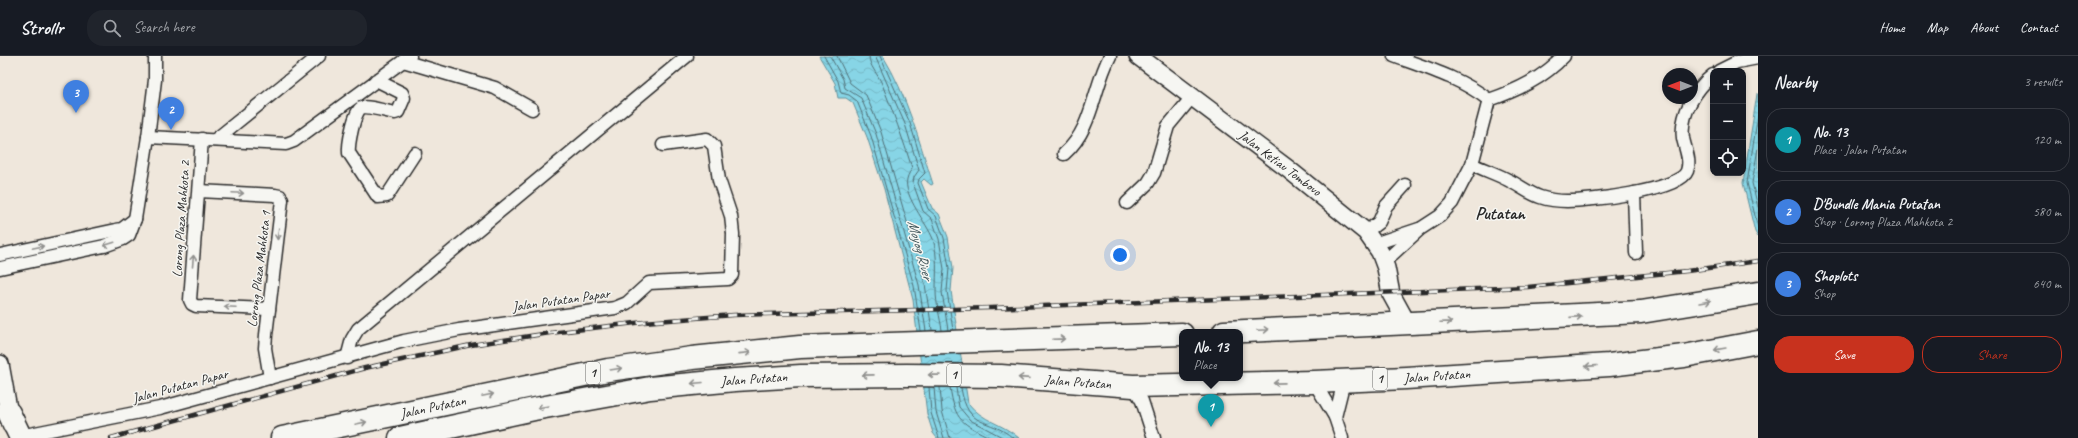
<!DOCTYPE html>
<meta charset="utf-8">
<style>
:root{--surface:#171b24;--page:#20242c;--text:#f1f3f6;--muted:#9ea1a6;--line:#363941;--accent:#c8321e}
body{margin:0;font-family:Caveat,sans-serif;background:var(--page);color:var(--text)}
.controls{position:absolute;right:12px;top:12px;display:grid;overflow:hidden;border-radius:8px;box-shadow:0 2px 6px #0003}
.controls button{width:36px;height:36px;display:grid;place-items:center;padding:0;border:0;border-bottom:1px solid var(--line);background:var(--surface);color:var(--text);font:20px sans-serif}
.compass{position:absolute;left:1662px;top:12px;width:36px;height:36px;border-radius:50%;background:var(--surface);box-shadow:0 2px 6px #0003;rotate:270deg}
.you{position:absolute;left:1120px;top:199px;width:14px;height:14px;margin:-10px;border:3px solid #fff;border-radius:50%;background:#1a73e8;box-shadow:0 0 0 6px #1a73e833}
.badge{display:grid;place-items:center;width:26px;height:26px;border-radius:50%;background:var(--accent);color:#fff;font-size:13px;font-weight:700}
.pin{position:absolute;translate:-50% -33px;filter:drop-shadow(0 1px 2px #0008)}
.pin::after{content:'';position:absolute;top:21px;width:14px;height:12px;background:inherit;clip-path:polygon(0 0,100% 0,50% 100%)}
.popup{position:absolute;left:1179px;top:273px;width:64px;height:52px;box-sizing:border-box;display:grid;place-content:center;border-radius:8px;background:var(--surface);filter:drop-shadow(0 1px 3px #0005);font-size:13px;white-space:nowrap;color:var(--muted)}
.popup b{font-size:15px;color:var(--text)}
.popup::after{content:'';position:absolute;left:50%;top:100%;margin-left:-8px;border:8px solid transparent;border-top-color:var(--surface)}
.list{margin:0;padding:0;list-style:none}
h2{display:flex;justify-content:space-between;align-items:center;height:52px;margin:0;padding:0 16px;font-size:17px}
h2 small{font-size:13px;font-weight:400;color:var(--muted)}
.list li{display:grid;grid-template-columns:26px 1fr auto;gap:12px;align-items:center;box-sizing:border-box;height:64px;margin:0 8px 8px;padding:0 8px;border:1px solid var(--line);border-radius:16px}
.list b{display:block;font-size:15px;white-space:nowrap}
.list p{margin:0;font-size:13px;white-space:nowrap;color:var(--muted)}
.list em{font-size:13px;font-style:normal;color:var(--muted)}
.actions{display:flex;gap:8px;padding:12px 16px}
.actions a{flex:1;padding:9px 0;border:1px solid var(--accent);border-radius:16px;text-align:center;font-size:14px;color:var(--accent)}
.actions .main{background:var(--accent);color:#fff}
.icon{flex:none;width:22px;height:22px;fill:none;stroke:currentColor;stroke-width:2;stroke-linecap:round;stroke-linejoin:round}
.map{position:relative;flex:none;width:1758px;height:382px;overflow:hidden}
header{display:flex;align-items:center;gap:24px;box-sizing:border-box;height:56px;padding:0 20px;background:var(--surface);border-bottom:1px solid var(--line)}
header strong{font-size:19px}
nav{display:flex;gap:22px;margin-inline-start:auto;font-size:14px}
.search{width:280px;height:36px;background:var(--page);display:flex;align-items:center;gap:10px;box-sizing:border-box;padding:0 14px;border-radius:16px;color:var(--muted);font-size:15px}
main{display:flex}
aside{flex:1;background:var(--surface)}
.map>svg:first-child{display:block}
</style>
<header>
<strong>Strollr</strong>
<div class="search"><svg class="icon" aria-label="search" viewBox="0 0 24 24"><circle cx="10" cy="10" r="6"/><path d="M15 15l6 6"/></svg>Search here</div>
<nav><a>Home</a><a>Map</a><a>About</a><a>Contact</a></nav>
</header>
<main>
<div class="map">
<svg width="1758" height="382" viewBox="0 0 1758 382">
<defs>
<pattern id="water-waves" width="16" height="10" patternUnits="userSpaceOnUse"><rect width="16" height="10" fill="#87d5e6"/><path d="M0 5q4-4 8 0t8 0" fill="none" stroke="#75b7c5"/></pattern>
</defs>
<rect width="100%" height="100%" fill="#efe7dc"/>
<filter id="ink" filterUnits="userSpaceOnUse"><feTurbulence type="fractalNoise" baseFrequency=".025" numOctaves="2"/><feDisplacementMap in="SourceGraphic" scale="8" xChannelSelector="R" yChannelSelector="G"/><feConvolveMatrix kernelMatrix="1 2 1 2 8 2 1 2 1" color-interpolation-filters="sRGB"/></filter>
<g filter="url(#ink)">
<g fill="url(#water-waves)" stroke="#62919b">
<path d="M819,0H883C907,39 919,85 933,128L931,129L924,123L921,126L932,152L939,158L948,181L953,212L951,235L968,347C983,366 1002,367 1019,382H937L933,377L927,358L913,244L884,133L867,81L853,47L846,42H838L835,27Z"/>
<path d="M1757,38H1758V181L1755,176L1743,127Z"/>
</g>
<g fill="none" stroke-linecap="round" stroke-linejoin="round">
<g stroke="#506f76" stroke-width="1">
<path d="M824,0L838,25L841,37L849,39L857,45L871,80L914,230L921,275"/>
<path d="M830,0L843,23L845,32L861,42L876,78L919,229L926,275"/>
<path d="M837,0L850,27L866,39L881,76L925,228L932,274"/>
<path d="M869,0C869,10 878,18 882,28C893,56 903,83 912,112C911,115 908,118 907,123C903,140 927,167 933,183C938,200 936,217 936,235C936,248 940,261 942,274"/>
<path d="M875,0L905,68L919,114L914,121L913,127L923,155L932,163L939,183L944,213L942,236L948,274"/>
<path d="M880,0L910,67L925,117L919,123L918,127L928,153L936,160L944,182L949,212L947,235L953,274"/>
<path d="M1758,59L1747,127L1758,172"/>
<path d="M1758,92L1752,127L1758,151"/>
<path d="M929,331L931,357L939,382"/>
<path d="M934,331L936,356L944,382"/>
<path d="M940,331L942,355L950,382"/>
<path d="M950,331C955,366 962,367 991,382"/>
<path d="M956,332L959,351L970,364L1004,382"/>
<path d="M961,332C968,375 988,360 1013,382"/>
</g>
<defs>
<g id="street">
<path d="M1394,0C1427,12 1461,22 1489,44"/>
<path d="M403,5L495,32L532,53"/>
<path d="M1719,15L1737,6L1758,2"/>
<path d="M376,24L402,37L404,42L398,56L395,57C388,56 367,49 361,52C354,56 348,89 349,97L378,141L387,140L415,97"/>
<path d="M1489,44C1518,34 1543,22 1564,0"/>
<path d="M148,81L286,88L294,85L410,0"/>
<path d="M202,83L190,244L192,248L196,250L269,253"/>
<path d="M215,84L319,0"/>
<path d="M1064,98C1093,73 1093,32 1110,0"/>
<path d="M1472,108C1484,114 1497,118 1508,124C1519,129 1528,137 1540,141C1549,144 1558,145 1567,145C1588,145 1680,135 1687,115C1691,104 1685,93 1683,82C1680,59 1695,33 1713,19"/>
<path d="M199,135L275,139L280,140L282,144L266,279L265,292L270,322"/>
<path d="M1634,137L1636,197"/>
<path d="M1127,147L1148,127L1154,117L1168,70L1192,41"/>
<path d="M1366,176L1379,166L1386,150L1405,129"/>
<path d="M1374,188L1419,173"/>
<path d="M0,199L116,174L122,173L135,163"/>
<path d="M1384,206L1420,173L1440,160L1452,147L1472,108L1489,44"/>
<path d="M0,212L104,190L123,183L129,179L135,163L148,81L155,24V0"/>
<path d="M347,302L352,283L358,273L687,0"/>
<path d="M1314,326L1335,361L1342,382"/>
<path d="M1133,330L1142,345L1154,382"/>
<path d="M1335,361L1344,325"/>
<path d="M20,380L160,352L404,285L459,274L615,252L627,247L649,227L728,223L732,219L733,178L731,160L719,124L714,90L707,83L663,89"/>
</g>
<g id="secondary">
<path d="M1138,0L1288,113L1366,176L1380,196L1386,212L1391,238L1407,267"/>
<path d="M0,308L11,369"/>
</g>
<g id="highway">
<path d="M1224,276L1641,256L1758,237"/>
<path d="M9,357L21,382"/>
<path d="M282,382L608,314L692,302L800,291L1182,278"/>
<path d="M400,382L534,353L612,339L650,332L735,324L801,320L907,319L1001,320L1133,330L1314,326L1406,322L1609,309L1684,300L1758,286"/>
</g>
</defs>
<use href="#street" stroke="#2b2b2b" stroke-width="15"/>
<use href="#secondary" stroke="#2b2b2b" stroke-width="20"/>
<use href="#highway" stroke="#2b2b2b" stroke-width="25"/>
<use href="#street" stroke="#f6f6f2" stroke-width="12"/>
<use href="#secondary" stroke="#f6f6f2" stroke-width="17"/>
<use href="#highway" stroke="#f6f6f2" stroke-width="22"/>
<defs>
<path id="rail" d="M111,382L365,312L471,289L550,277L644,266L734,259L991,252L1528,231L1687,215L1758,205"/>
</defs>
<use href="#rail" stroke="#2b2b2b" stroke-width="4.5"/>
<use href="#rail" stroke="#f6f6f2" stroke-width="3" stroke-dasharray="9" stroke-linecap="butt"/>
</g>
<defs><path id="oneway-shaft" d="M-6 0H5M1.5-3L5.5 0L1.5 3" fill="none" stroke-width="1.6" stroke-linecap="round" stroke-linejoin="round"/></defs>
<g stroke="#90908e">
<use href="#oneway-shaft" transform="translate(238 137) rotate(3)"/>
<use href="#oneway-shaft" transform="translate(278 178) rotate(97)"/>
<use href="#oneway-shaft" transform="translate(109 188) rotate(163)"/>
<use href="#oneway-shaft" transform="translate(38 191) rotate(-12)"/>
<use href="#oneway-shaft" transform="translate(193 205) rotate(-85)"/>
<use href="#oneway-shaft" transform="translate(1705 246) rotate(-10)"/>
<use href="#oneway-shaft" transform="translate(230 251) rotate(-177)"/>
<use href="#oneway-shaft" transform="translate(1576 261) rotate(-4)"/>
<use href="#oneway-shaft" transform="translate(1446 266) rotate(-2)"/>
<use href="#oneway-shaft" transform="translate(1263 274) rotate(-3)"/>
<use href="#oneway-shaft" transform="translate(1059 283) rotate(-2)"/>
<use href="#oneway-shaft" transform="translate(1720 293) rotate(170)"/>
<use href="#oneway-shaft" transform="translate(745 297) rotate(-6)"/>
<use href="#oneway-shaft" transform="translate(1591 310) rotate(176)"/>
<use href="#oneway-shaft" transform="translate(616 313) rotate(-9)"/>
<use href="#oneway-shaft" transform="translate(868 319) rotate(179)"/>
<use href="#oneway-shaft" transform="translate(934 319) rotate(-179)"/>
<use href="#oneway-shaft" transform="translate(1024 322) rotate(-176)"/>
<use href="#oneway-shaft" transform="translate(697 327) rotate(175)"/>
<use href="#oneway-shaft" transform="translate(1279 327) rotate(179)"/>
<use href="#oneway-shaft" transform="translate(488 339) rotate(-12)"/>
<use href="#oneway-shaft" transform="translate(543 351) rotate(171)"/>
<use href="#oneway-shaft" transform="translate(361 367) rotate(-12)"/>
</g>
</g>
<g text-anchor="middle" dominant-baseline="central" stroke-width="3" stroke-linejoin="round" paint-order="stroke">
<g fill="#f6f6f2" stroke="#686867" stroke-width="1">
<rect x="586" y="306" width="14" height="22" rx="3"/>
<rect x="947" y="308" width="14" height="22" rx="3"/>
<rect x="1373" y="312" width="14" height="22" rx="3"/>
</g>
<g font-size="13" font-weight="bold" fill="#2b2b2b">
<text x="593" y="317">1</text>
<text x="954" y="319">1</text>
<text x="1380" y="323">1</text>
</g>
<g font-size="14" fill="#2b2b2b" stroke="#f6f6f2">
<text transform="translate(1280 107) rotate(37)">Jalan Ketiau Tombovo</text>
<text transform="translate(181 163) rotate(-86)">Lorong Plaza Mahkota 2</text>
<text transform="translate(259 213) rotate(-83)">Lorong Plaza Mahkota 1</text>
<text transform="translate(561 244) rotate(-8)">Jalan Putatan Papar</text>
<text transform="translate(1437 320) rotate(-4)">Jalan Putatan</text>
<text transform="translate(754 323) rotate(-4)">Jalan Putatan</text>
<text transform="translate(1078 326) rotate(4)">Jalan Putatan</text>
<text transform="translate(180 330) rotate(-15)">Jalan Putatan Papar</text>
<text transform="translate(433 351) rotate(-12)">Jalan Putatan</text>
</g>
<g font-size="15" font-style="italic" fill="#42565a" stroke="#f6f6f2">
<text transform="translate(920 194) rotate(75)">Moyog River</text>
</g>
<g font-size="18" font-weight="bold" fill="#2b2b2b" stroke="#f6f6f2">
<text x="1500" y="157">Putatan</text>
</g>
</g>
</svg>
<div class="controls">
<button>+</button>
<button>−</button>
<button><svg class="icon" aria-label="locate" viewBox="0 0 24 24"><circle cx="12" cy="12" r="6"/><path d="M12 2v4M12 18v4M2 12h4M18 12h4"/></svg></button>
</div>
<svg class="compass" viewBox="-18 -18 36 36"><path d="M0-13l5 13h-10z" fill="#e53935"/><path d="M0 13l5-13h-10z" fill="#9ea1a6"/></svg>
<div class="you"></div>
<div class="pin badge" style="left:1211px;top:371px;background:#0f9aa8">1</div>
<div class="popup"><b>No. 13</b>Place</div>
<div class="pin badge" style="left:171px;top:74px;background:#3f7fe0">2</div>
<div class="pin badge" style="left:76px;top:57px;background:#3f7fe0">3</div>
</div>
<aside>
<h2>Nearby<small>3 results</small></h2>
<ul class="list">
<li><span class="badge" style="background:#0f9aa8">1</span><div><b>No. 13</b><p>Place · Jalan Putatan</p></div><em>120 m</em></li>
<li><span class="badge" style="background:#3f7fe0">2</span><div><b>D'Bundle Mania Putatan</b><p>Shop · Lorong Plaza Mahkota 2</p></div><em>580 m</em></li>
<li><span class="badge" style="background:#3f7fe0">3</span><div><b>Shoplots</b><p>Shop</p></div><em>640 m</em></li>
</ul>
<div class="actions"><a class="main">Save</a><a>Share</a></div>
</aside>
</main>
